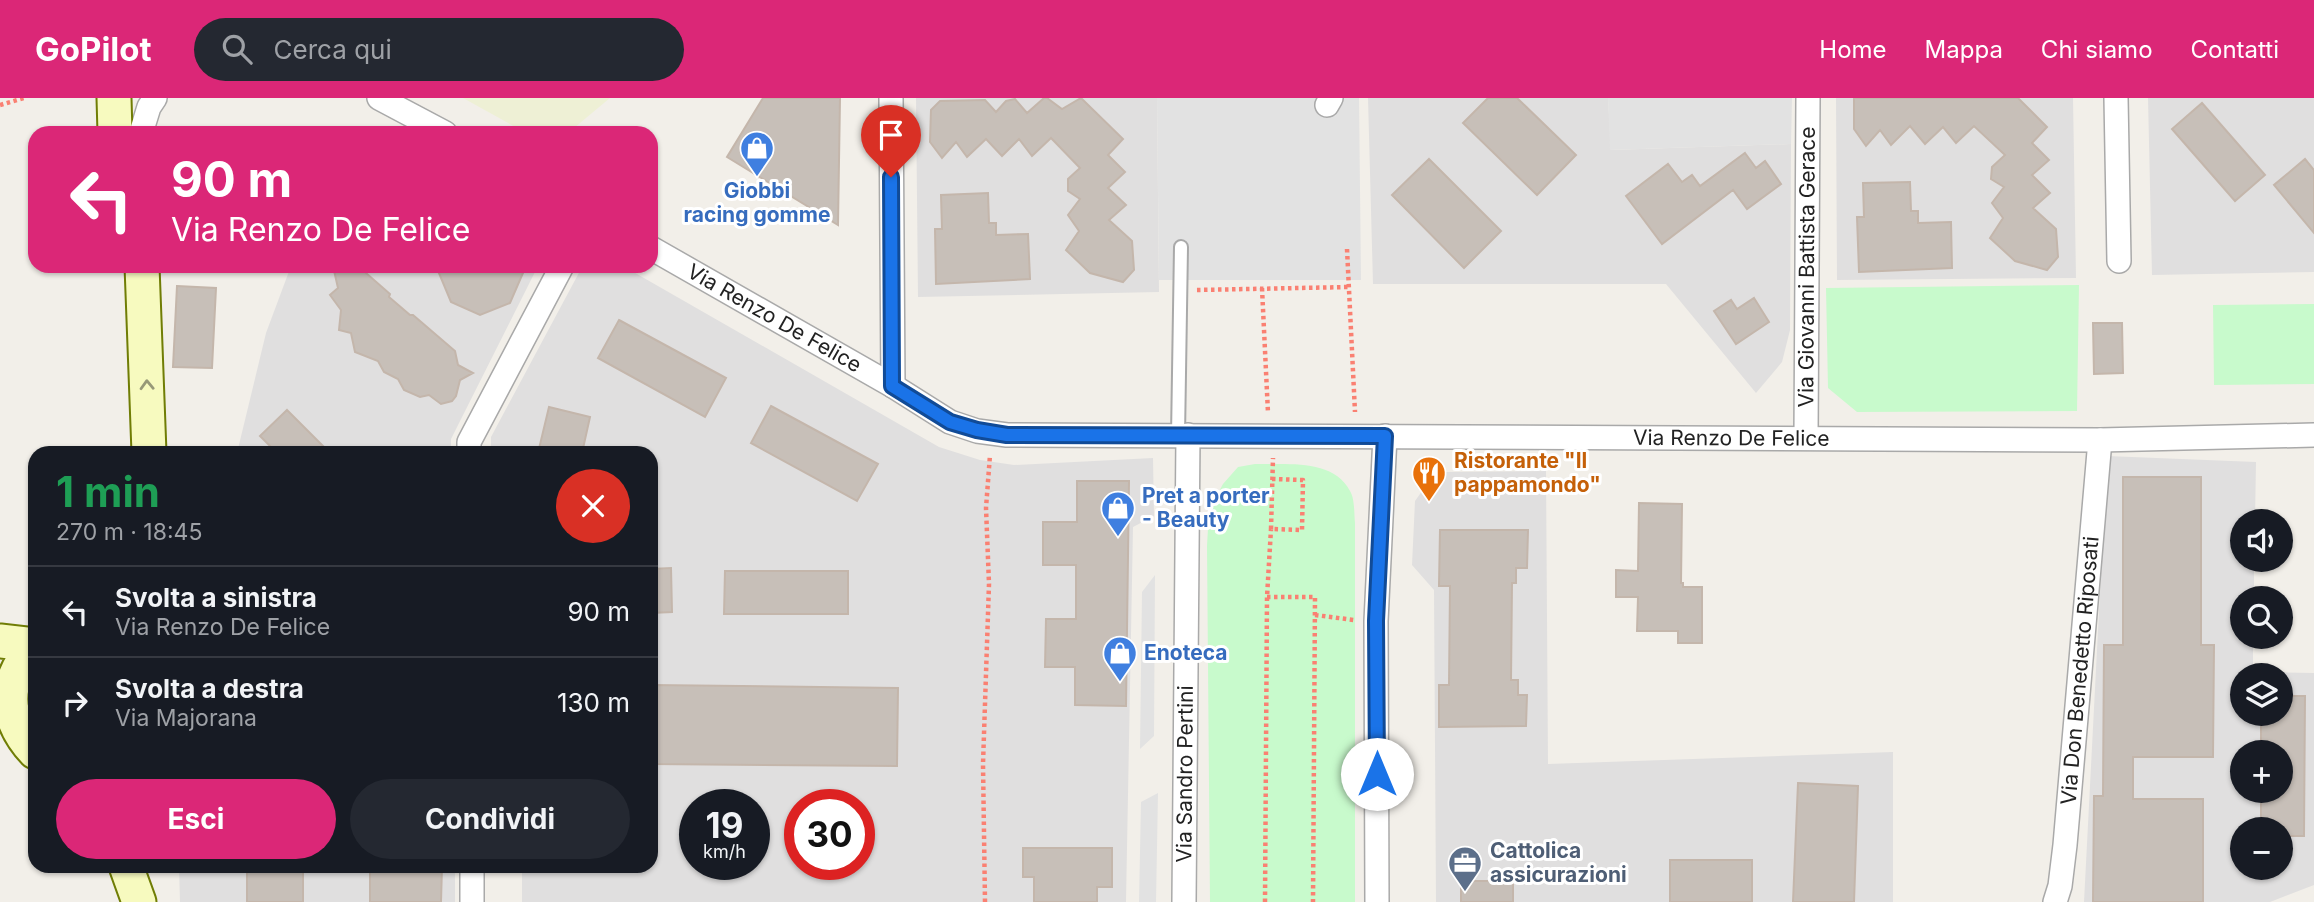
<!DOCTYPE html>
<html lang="it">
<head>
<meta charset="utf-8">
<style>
  body { margin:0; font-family:Inter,sans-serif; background:#242831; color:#f1f3f6; height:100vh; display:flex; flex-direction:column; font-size:26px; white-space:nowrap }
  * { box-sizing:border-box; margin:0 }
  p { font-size:23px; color:#9ea1a6 }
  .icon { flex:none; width:38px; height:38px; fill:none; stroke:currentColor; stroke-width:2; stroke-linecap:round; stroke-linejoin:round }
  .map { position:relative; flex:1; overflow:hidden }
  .sheet { position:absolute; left:28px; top:348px; width:630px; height:427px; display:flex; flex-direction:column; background:#171b24; border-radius:21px; box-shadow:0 2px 5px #0004 }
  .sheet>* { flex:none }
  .top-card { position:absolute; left:28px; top:28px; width:630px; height:147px; border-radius:21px; box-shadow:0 2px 5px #0004; background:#db2777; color:#fff; overflow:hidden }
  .fabs { position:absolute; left:2230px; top:411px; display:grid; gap:14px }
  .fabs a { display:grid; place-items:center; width:63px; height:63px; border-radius:50%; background:#171b24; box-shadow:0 2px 5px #0004; font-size:35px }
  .speed { position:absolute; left:679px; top:691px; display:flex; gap:14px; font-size:35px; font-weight:700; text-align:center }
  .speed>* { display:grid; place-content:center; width:91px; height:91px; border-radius:50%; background:#171b24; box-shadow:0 2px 5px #0004; line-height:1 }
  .speed small { font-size:18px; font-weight:400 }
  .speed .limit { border:10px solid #d22; background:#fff; color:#111 }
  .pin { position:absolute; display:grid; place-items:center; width:60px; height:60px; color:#fff; margin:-72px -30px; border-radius:50% 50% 50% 0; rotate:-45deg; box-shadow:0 0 7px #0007 }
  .pin .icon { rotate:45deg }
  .me { position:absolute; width:77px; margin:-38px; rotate:0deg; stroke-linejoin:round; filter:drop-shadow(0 0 5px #0008) }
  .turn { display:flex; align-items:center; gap:24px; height:147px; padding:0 28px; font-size:32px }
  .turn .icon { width:91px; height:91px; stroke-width:2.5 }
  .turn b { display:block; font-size:49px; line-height:60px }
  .round { display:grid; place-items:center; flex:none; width:74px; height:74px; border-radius:37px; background:#242831 }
  .overview { display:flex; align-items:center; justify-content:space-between; height:119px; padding:0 28px }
  h1 { font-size:42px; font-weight:700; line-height:52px; color:#1e9e55 }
  .cta { display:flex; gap:14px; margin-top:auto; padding:14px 28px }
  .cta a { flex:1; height:80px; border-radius:42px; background:#db2777; color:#fff; font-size:28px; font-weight:700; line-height:80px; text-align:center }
  .cta a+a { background:#242831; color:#f1f3f6 }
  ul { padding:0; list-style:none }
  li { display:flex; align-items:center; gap:21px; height:91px; padding:0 28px; border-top:2px solid #363941 }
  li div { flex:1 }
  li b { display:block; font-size:26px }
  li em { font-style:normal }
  header { display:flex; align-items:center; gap:42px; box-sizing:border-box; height:98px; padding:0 35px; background:#db2777; color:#fff }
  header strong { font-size:33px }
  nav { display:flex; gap:38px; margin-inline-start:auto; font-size:24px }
  .search { width:490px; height:63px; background:#242831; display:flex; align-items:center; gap:18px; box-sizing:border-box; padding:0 24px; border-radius:38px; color:#9ea1a6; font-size:26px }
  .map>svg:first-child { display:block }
  .residential { fill:#e0dfdf; fill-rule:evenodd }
  .farmland { fill:#eef0d5 }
  .park { fill:#c8facc }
  .parking { fill:#e2e2e2 }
  .building { fill:#c7bfb8; stroke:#c4b6ab; stroke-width:2 }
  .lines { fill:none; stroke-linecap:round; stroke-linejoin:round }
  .lane-casing { stroke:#a9a9a9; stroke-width:16 }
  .street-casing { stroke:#a9a9a9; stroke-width:26 }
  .secondary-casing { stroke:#707d05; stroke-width:37 }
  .path { stroke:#fa8072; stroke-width:4.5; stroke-dasharray:3.5 3.5; stroke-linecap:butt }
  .lane { stroke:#fff; stroke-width:12 }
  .street { stroke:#fff; stroke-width:23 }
  .secondary { stroke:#f7fabf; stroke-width:33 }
  .oneway { stroke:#979978 }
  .route-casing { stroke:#114b97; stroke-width:18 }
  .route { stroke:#1a73e8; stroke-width:12 }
  .labels { text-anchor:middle; stroke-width:6; stroke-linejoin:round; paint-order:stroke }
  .shop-label { font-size:21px; font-weight:bold; fill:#366cbe; stroke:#fff; text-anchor:start }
  .street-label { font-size:21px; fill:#222; stroke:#fff }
  .food-label { font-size:21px; font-weight:bold; fill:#c56008; stroke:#fff; text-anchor:start }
  .service-label { font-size:21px; font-weight:bold; fill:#4e5e75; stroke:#fff; text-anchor:start }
</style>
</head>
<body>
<header>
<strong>GoPilot</strong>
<div class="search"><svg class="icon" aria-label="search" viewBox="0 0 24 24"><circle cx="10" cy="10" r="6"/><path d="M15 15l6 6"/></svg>Cerca qui</div>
<nav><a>Home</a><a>Mappa</a><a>Chi siamo</a><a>Contatti</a></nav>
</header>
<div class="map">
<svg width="2314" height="804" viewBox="0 0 2314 804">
  <rect width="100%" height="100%" fill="#f2efe9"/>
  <!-- residential -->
  <path class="residential" d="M916,0H1157L1159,194L918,199Z
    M1368,0H1608L1611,52L1791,46L1790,232L1782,264L1756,295L1666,186H1373Z
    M1836,0H2073L2076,180L1837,182Z
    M2148,0H2314V174L2152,177Z
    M291,168H538L451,341V355H237L266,235Z
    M586,168H623L939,349L980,362L1014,367L1153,360L1154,418L1133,429L1126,804H522V768H651V355H491V339L581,171ZM695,707H754V766H695ZM800,707H859V766H800Z
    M2107,358L2256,364L2255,423L2242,424V462H2254V500H2242V539H2253V574L2314,575V787L2270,804H2084ZM2242,578H2280V616H2242ZM2242,654H2280V693H2242ZM2242,732H2280V770H2242Z
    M1546,373L1548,666L1893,654V804H1436L1434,492L1412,467L1415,403L1432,379L1446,374Z
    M179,768H455V804H180Z"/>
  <!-- farmland -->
  <path class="farmland" d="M463,0H610L568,35H526Z"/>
  <!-- park -->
  <path class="park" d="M2079,187L2077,313L1857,314L1828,290L1826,190Z
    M2314,206V286L2214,287L2213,207Z
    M1255,366C1285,367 1333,360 1350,393C1355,401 1354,416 1355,425V804H1210L1207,448L1209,412L1223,386L1238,369Z"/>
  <!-- parking -->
  <path class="parking" d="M1157,0H1359L1361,182H1159Z
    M1608,0H1792L1791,46L1610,52Z
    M1155,477L1154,638L1140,651L1142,494Z
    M1158,695L1156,804H1139L1141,704Z"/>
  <!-- building -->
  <path class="building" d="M763,0H840L838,127L727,59Z
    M1044,0H1047L1062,11L1081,0L1123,41L1108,57L1125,74L1108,90L1126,107L1109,122L1132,143L1134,172L1123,184L1090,175L1066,152L1079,133L1068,117L1080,101L1068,93V81L1080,70L1051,40L1032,58L1019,41L1002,58L986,41L967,59L956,44L942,60L930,44L931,12L940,3L985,2L996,14L1006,3L1015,1L1027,15Z
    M1488,0H1517L1576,57L1537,97L1463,25Z
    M1854,0H2018L2047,29L2032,45L2049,62L2032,77L2050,95L2033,110L2056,131L2058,159L2047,172L2015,163L1990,140L2003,120L1992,105L2004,89L1991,81L1992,69L2005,57L1974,28L1956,45L1943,29L1925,46L1910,28L1891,47L1880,32L1866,48L1854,31Z
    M2202,5L2265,77L2235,103L2172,31Z
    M1745,55L1756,70L1765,63L1781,86L1747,111L1733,92L1662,146L1626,98L1668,66L1682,84L1692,77L1700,88Z
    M1429,61L1501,133L1464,170L1392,97Z
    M2305,61L2314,72V135L2274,87Z
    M1910,84L1911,113H1918V125L1951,124L1952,170L1859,174L1857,119H1864L1863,85Z
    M988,95L989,125H996V137L1028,136L1030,181L936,186L935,131H942L941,97Z
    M333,168H358L390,196L389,199L410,217H413L455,253L458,267L473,275L460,282L456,298L452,303L441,306L429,297L420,299L404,292L398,281L384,274L378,263L355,254L351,235L339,232L341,212L330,197L338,190Z
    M436,168H526L510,205L480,217L451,204Z
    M177,188L216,190L212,270L173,269Z
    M1754,200L1769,224L1736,246L1714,213L1731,202L1737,211Z
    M619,222L726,280L705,319L598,260Z
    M2093,225H2122L2123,275L2094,276Z
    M771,308L878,366L857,403L751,345Z
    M549,309L590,319L582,355H538Z
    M287,312L330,355H277L260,338Z
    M2123,379H2201V547H2214L2213,659H2133V701H2203V804H2093L2094,698H2103L2104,547H2123Z
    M1077,383H1129L1126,608L1075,607V569H1045L1046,521H1076V467H1043V424H1077Z
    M1639,405L1682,406L1681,485H1683V489H1702V545H1678V533H1637L1638,499H1616V472L1638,473Z
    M1440,432H1528L1527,470H1516V485H1512L1511,582H1518V597H1527L1526,628L1439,629V587H1449L1450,488H1439Z
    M671,470L672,514L651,515V471Z
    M725,473H848V516H724Z
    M651,587L898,590L897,668L651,666Z
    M2280,598H2305L2304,738H2280V732H2261V693H2280V654H2261V616H2280Z
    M1798,685L1858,688L1854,804H1793Z
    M1023,750H1112V789H1097V804H1034V779H1023Z
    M1670,762H1752V804H1670Z
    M247,768H303V804H247Z
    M370,768H442L441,804H370Z
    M1461,783H1513V804H1461Z"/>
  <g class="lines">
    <!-- lane casing -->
    <g class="lane-casing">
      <path id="lane" d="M1178,338L1181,149"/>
    </g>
    <!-- street casing -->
    <g class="street-casing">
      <g id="street">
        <path d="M379,0L445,35"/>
        <path d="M891,0L893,288"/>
        <path d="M2116,0L2119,163"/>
        <path d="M1327,7L1331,0"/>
        <path d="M141,35L149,9L155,0"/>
        <path id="s1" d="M651,150L893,288L950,324L977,333L1007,337L2100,342L2314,337"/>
        <path id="s2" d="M1806,339L1808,0"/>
        <path d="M469,355V344L562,168"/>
        <path d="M472,768V804"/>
        <path id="s3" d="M1184,804L1188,337"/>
        <path d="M1377,804L1376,523L1385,338"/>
        <path id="s4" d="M2055,804L2060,788L2065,747L2100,342"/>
      </g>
    </g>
    <!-- secondary casing -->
    <g class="secondary-casing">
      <path id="secondary" d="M114,0L115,35
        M142,168L149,355
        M0,543L35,547
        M35,548C3,582 3,620 35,654
        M126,768L139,804"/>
    </g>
    <!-- path -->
    <path class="path" d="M0,7L24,0
      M1347,151L1355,314
      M1262,190L1268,315
      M1197,192L1350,189
      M1272,381L1303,382L1302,432L1271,431L1273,360
      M1267,499H1315L1313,804
      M1315,517L1354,522
      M985,804L983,666L989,486L986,410L990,357
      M1265,804L1267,499L1271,431"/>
    <!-- lane -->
    <use href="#lane" class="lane"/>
    <!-- street -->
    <use href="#street" class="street"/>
    <!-- secondary -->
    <use href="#secondary" class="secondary"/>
  </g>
  <!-- one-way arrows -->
  <defs><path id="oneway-chevron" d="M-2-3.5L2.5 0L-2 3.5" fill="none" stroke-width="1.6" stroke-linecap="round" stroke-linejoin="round" transform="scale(1.75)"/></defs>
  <use class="oneway" href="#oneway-chevron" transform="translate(147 287) rotate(-92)"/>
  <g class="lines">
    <!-- route casing -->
    <g class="route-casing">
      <path id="route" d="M891,79L892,288L950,324L977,332L1007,337L1385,338L1376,523L1377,676"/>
    </g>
    <!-- route -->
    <use href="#route" class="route"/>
  </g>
  <!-- icons -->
  <defs>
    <g id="shop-pin" transform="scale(1.75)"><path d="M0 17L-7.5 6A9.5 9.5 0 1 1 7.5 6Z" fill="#3f7fe0" stroke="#fff"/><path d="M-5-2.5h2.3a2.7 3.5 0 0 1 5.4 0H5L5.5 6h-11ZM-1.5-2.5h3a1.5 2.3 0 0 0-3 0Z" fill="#fff"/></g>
    <g id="restaurant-pin" transform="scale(1.75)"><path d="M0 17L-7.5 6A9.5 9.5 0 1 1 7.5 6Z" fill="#e8710a" stroke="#fff"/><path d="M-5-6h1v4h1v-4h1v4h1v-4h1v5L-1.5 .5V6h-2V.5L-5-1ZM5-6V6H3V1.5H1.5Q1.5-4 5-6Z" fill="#fff"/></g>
    <g id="office-pin" transform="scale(1.75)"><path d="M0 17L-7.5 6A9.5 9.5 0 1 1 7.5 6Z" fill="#5c6f8a" stroke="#fff"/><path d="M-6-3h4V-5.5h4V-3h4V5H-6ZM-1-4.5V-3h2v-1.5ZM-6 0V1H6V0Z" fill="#fff"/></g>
  </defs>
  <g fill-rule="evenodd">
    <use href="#shop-pin" x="757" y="50"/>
    <use href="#restaurant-pin" x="1429" y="375"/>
    <use href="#shop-pin" x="1118" y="410"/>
    <use href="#shop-pin" x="1120" y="555"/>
    <use href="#office-pin" x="1465" y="765"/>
  </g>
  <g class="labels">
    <!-- shop labels -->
    <g class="shop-label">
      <text x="757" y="100" text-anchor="middle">Giobbi<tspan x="757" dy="24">racing gomme</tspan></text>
      <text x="1142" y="405">Pret a porter<tspan x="1142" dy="24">- Beauty</tspan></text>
      <text x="1144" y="562">Enoteca</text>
    </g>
    <!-- street labels -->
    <g class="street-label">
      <text dy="7" stroke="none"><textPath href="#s2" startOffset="170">Via Giovanni Battista Gerace</textPath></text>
      <text dy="7" stroke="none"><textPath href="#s1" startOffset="142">Via Renzo De Felice</textPath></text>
      <text dy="7" stroke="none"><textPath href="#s1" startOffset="1129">Via Renzo De Felice</textPath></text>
      <text dy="7" stroke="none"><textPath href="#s4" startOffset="233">Via Don Benedetto Riposati</textPath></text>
      <text dy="7" stroke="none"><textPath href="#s3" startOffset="128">Via Sandro Pertini</textPath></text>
    </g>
    <!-- food labels -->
    <g class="food-label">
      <text x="1454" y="370">Ristorante "Il<tspan x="1454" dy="24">pappamondo"</tspan></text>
    </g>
    <!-- service labels -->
    <g class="service-label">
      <text x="1490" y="760">Cattolica<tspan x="1490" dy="24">assicurazioni</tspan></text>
    </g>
  </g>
</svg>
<div class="fabs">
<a><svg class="icon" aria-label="sound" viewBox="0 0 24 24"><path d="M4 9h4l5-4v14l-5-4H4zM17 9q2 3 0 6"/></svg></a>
<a><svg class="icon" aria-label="search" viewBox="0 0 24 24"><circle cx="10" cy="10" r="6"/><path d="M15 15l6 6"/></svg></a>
<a><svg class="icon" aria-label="layers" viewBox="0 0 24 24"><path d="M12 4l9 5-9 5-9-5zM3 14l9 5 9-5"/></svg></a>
<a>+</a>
<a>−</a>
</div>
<div class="speed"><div>19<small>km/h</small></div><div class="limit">30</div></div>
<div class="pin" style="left:891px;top:79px;background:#d93025"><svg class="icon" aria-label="arrive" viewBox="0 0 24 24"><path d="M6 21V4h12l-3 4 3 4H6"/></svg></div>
<svg class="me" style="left:1377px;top:676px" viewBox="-20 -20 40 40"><circle r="19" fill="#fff"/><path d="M0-13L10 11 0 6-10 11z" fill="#1a73e8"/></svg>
<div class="top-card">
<div class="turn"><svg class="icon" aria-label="left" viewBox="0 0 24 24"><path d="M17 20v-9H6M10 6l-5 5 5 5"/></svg><div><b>90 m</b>Via Renzo De Felice</div></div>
</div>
<section class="sheet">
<div class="overview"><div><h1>1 min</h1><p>270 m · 18:45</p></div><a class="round" style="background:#d93025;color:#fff"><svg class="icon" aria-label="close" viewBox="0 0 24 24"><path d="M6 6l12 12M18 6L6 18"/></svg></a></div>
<ul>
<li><svg class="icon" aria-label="left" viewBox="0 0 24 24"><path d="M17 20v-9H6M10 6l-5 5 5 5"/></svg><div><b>Svolta a sinistra</b><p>Via Renzo De Felice</p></div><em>90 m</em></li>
<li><svg class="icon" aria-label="right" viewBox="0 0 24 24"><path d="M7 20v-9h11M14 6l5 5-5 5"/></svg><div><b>Svolta a destra</b><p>Via Majorana</p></div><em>130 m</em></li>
</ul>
<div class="cta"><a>Esci</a><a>Condividi</a></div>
</section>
</div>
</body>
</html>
